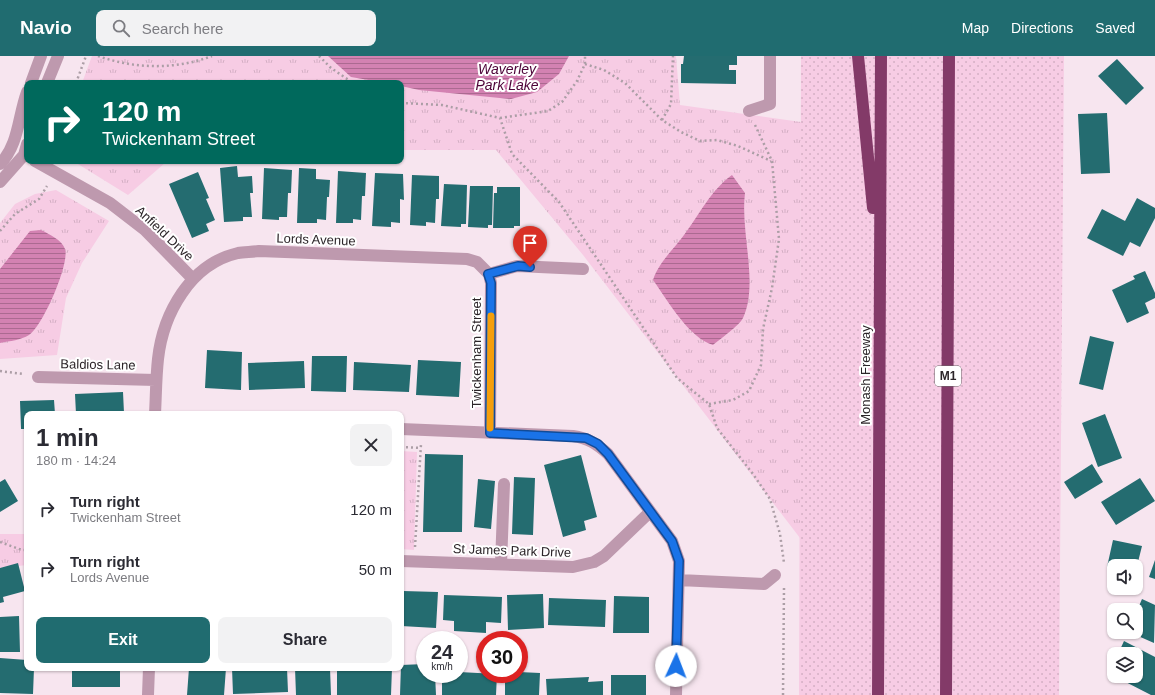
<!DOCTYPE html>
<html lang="en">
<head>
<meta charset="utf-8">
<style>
  body { margin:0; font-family:Arial,sans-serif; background:#f2f2f3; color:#2b2b33; height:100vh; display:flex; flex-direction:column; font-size:15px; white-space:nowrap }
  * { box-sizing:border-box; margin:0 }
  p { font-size:13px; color:#7c7c81 }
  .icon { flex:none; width:22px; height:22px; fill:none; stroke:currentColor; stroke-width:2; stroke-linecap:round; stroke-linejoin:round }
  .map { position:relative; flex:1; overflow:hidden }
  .panel { position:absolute; left:24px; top:355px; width:380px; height:260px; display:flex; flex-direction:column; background:#fff; border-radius:8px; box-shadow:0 1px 3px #0004 }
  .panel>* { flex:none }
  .hud { position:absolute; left:24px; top:24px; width:380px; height:84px; border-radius:8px; box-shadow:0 1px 3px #0004; background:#00695c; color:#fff; overflow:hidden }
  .tools { position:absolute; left:1107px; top:503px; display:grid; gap:8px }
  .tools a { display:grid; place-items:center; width:36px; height:36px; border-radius:8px; background:#fff; box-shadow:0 1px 3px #0004; font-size:20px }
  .speed { position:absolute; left:416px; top:575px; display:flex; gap:8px; font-size:20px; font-weight:700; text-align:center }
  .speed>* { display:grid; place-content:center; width:52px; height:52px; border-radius:50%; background:#fff; box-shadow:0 1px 3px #0004; line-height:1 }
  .speed small { font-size:10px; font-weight:400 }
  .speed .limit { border:6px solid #d22; background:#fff; color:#111 }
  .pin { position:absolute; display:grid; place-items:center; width:34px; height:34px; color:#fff; margin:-41px -17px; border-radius:50% 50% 50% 0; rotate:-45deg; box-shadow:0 0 4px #0007 }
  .pin .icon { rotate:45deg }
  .me { position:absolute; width:44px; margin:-22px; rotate:2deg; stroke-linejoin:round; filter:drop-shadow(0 0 3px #0008) }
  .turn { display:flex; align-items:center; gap:14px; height:84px; padding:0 12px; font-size:18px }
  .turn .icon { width:52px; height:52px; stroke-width:2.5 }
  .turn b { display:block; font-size:28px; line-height:34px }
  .round { display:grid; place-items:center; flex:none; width:42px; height:42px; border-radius:8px; background:#f2f2f3 }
  .overview { display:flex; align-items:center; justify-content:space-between; height:68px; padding:0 12px }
  h1 { font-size:24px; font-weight:600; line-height:30px }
  .button { display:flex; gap:8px; margin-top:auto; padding:8px 12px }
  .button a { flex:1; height:46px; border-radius:8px; background:#206c70; color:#fff; font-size:16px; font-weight:600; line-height:46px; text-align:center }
  .button a+a { background:#f2f2f3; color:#2b2b33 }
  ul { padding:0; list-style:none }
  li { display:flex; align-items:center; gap:12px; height:60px; padding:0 12px }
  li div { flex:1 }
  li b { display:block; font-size:15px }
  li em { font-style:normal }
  header { display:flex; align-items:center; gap:24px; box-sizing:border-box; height:56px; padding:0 20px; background:#206c70; color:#fff }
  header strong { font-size:19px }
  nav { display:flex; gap:22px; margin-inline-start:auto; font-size:14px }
  .search { width:280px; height:36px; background:#f2f2f3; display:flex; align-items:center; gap:10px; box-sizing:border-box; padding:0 14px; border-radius:8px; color:#7c7c81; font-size:15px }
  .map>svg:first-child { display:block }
  .grass { fill:url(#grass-dots) }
  .park { fill:url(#park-tufts) }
  .water { fill:url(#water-rules) }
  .building { fill:#246c70 }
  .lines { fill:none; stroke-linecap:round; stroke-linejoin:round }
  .path { stroke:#ac9ea6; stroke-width:2.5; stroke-dasharray:2 3; stroke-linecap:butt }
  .minor { stroke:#be99ae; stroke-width:12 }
  .highway { stroke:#833a68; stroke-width:12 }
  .route-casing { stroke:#114b97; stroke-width:10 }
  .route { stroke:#1a73e8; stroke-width:7 }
  .slow { stroke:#f59e0b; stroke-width:7 }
  .labels { text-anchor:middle; stroke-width:4; stroke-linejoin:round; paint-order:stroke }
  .shield { fill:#fff; stroke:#6b6669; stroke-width:1 }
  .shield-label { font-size:12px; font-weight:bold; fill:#2c2529 }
  .street-label { font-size:13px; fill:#2c2529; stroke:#fff }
  .water-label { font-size:14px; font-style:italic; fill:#4d0338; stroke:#fff }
</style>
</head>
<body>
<header>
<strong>Navio</strong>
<div class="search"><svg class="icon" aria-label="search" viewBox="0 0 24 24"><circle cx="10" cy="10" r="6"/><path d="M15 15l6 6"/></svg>Search here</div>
<nav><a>Map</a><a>Directions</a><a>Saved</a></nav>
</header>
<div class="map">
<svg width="1155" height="639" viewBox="0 0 1155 639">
  <defs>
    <pattern id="grass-dots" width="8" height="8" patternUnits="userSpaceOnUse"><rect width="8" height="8" fill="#f7cce4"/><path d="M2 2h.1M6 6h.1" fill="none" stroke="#d4afc4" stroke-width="1.8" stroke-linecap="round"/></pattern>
    <pattern id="park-tufts" width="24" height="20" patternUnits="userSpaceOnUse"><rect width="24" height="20" fill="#f7cce4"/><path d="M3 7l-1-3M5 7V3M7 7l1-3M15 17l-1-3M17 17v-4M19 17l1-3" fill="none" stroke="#d4afc4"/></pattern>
    <pattern id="water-rules" width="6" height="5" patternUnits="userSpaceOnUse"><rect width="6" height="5" fill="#d382b2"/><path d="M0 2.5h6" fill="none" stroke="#ab6a91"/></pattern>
  </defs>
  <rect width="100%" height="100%" fill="#f7e5ef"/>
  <!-- grass -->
  <path class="grass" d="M801,0H1064L1059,639H799Z"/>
  <!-- park -->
  <path class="park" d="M92,0H676L680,49L801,66L800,482L583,199L496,94H401V27H82Z
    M73,105H172L165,107L128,139Z
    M56,134L109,165L82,207L66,242L57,299L0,303V167L15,148L35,138Z
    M401,395L417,396L414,494L401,493Z
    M0,478H27V509L0,512Z"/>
  <!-- water -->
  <path class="water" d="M328,0H569L559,18L537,36L511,43L419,34L401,30V27H386L351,21Z
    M732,119L745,137C740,176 759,228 743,262C739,270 720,283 713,289C689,282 668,245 653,224C659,206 673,194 684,179C700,158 710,135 732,119Z
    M41,174C49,178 62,184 65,193C70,207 43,270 29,279C21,284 10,285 0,287V213L30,175Z"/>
  <!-- building -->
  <path class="building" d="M684,0H737V9H729V14H736V28L681,27V8H683Z
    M1117,3L1144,32L1126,49L1098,20Z
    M1107,57L1110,117L1081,118L1078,58Z
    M237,110L238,121L252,120L253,137H250L252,161H243V165L224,166L220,112Z
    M264,112L292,114L291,137H288L287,161H279V164L262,163Z
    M299,112L316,113V123L330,124L329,141H327L326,164L317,163V167H297Z
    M338,115L366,117L365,140H362L361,164L353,163V167H336Z
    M198,116L209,142L206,143L215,164L206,168L209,175L192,182L169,128Z
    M375,117L403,118L404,144L400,143V167L391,166V171L372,170Z
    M412,119L439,120V143H436L435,167L426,166V170L410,169Z
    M444,128L467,129L466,168H461V171L441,170Z
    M470,130H493L492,169H488V172L468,171Z
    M497,131H520V170H514V172H493L494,137H497Z
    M1137,142L1155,152V162L1140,191L1130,186L1123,200L1087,182L1102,153L1125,165Z
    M1145,215L1155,237V242L1145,247L1149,257L1127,267L1112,234L1135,223L1133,220Z
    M1090,280L1114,286L1103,334L1079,328Z
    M207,294L242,296L241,334L205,332Z
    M312,300H347L346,336L311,335Z
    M418,304L461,306L459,341L416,339Z
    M304,305L305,332L249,334L248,307Z
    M354,306L411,309L409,336L353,334Z
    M123,336L124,357L76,358L75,338Z
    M54,344L55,358H27V373H21L20,345Z
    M1105,358L1122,402L1098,411L1082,367Z
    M425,398L463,399L462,476H423Z
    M581,399L597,461L584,465L586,474L563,481L544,409Z
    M1092,408L1103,426L1075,443L1064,426Z
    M25,420H27V463H24Z
    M514,421L535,422L533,479L512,478Z
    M1140,422L1155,445L1116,469L1101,446Z
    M5,423L18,445L0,456V426Z
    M478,423L495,425L491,473L474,471Z
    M1113,484L1142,490L1137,510H1114V512L1107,511Z
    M1155,504V523L1149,521Z
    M18,507L25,535L3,541L4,546L0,547V512Z
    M403,535L438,536L436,572L401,570Z
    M543,538L544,572L508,574L507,539Z
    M444,539L502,541L501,567L486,566V577L454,575V565L443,564Z
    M614,540L649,541V577H613Z
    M549,542L606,544L605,571L548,569Z
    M1142,543L1155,549L1154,587L1129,576H1136V557Z
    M19,560L20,596H0V561Z
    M1124,585L1155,601V639H1151L1114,620H1136V598H1118Z
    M0,602L27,604V612H34L33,638L0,637Z
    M1114,605V620L1108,617Z
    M425,608V618H435L436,639H400L401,609Z
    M72,612H120V631H72Z
    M189,612H226L224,639H187Z
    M232,612H287L288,636L233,638Z
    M295,612H330L331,639H296Z
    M352,612H392L391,639H337V614L352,615Z
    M459,616L497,618L496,639H442V618H459Z
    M519,616L540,617L539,639H505V618H519Z
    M611,619H646V639H611Z
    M589,621L588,626L603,625V639H547L546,623Z"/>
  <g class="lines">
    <!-- path -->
    <path class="path" d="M98,0C135,13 175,14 212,0
      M319,0L331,12L353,27
      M585,8L604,14L625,27L662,64L681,76L700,85L717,84L738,90L771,105
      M76,27L86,0
      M401,47L442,49L500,62L512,98L559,146L677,322L709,348L717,372L753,418L770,443L780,478L784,507
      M500,62L548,55L562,46L577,25L585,8V0
      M662,64L671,48L673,0
      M0,175L15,158L39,143L47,130
      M0,315L23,318
      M709,348L733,344L749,335L761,309L763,273L772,232L779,183L772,105L755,69
      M401,391L421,392
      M0,486L22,494H27
      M415,491L421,388
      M783,639L784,532"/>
    <!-- minor -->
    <path class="minor" d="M31,27L41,0
      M47,27L58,0
      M749,55L770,48V0
      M35,105L110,147L145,174L192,222
      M0,108C19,89 18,60 27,36
      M0,126L24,99L27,88
      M489,218L491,227L490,377
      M38,321L156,324
      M155,358C156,340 156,321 158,303C163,258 190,208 238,197C244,196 252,196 259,195L467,203L477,206L489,218L517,210L583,213
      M401,373L573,380C588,382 597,388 608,398L672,485L679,505L676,639
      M401,505L573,511L594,506L604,500L650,456
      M501,508L504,428
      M679,524L764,528L775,519
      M148,639L149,612"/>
    <!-- highway -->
    <path class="highway" d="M858,0L873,152
      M878,639L881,0
      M946,639L949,0"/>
  </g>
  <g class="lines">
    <!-- route casing -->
    <g class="route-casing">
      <path id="route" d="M530,211L518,210L488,218L491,227L490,377L586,382L598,388L608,398L672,485L679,505L676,610"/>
    </g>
    <!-- route -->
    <use href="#route" class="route"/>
    <!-- slow -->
    <path class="slow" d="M490,372L491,260"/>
  </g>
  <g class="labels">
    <!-- shield labels -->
    <rect class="shield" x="935" y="310" width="26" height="20" rx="3"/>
    <g class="shield-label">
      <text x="948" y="324">M1</text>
    </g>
    <!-- street labels -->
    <g class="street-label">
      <text transform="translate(165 177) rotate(43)" y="5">Anfield Drive</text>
      <text transform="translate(316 183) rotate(2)" y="5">Lords Avenue</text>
      <text transform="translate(476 297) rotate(-90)" y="5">Twickenham Street</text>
      <text transform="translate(98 308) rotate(1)" y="5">Baldios Lane</text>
      <text transform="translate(865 319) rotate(-90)" y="5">Monash Freeway</text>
      <text transform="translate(512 494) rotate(2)" y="5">St James Park Drive</text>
    </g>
    <!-- water labels -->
    <g class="water-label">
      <text x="507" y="18">Waverley<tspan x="507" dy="16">Park Lake</tspan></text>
    </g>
  </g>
</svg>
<div class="tools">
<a><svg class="icon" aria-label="sound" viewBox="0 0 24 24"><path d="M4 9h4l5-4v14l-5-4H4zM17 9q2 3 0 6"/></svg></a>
<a><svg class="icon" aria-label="search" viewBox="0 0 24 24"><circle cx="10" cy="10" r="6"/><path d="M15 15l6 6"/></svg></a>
<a><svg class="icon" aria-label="layers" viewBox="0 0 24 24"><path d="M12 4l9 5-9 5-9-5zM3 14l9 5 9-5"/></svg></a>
</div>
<div class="speed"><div>24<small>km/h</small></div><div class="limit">30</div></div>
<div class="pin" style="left:530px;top:211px;background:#d93025"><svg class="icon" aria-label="arrive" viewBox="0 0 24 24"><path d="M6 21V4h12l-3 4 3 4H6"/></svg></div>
<svg class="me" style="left:676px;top:610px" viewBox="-20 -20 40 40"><circle r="19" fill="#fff"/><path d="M0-13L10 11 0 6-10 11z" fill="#1a73e8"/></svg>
<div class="hud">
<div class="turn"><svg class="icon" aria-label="right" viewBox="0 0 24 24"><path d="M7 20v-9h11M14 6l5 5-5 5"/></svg><div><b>120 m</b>Twickenham Street</div></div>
</div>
<section class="panel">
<div class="overview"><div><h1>1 min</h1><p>180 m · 14:24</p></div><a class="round"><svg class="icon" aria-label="close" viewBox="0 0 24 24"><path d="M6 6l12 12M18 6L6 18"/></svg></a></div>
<ul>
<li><svg class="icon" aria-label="right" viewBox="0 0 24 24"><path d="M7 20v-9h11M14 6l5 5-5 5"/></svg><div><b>Turn right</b><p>Twickenham Street</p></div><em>120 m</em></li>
<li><svg class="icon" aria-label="right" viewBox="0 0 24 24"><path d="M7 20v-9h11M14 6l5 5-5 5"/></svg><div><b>Turn right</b><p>Lords Avenue</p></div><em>50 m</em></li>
</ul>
<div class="button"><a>Exit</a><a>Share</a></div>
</section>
</div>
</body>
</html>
